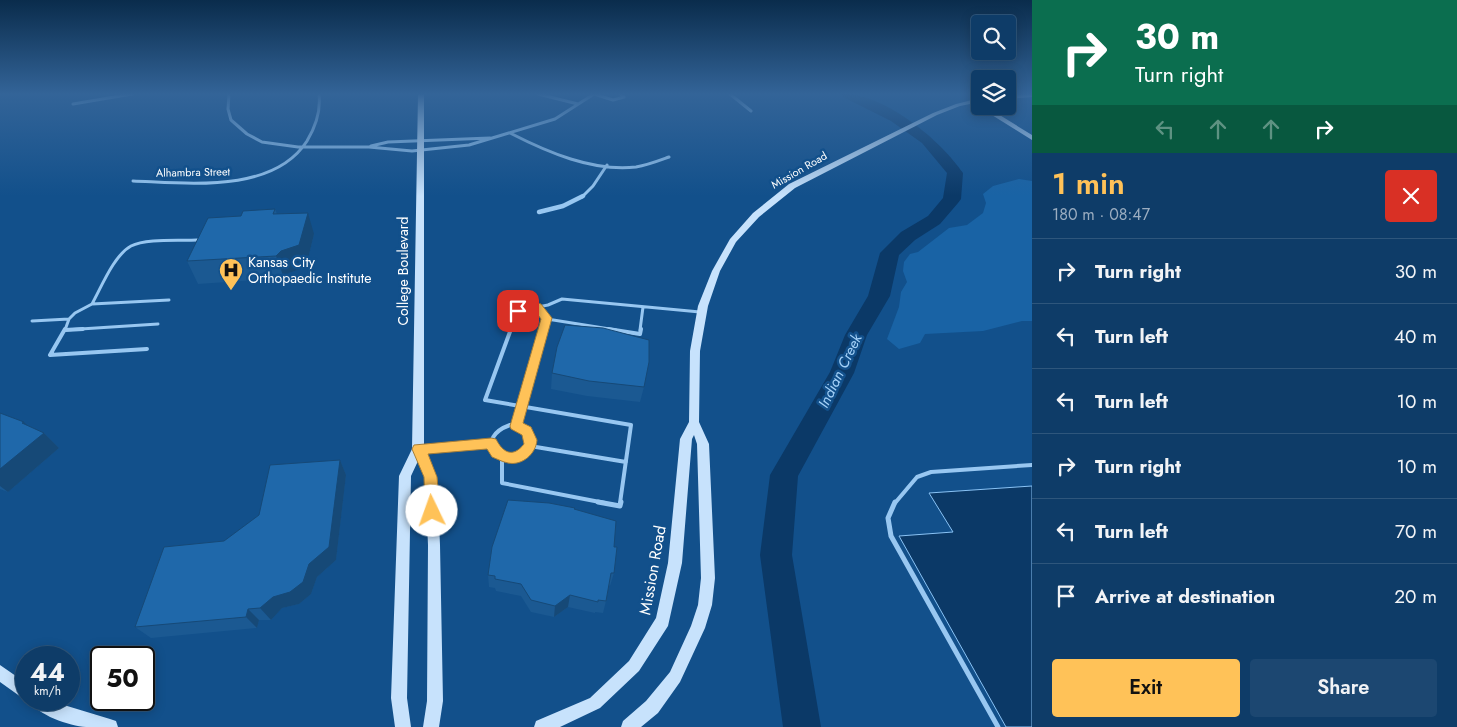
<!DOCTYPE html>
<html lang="en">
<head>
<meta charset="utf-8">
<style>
  body { margin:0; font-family:Jost,sans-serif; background:#1c4771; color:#f1f3f6; height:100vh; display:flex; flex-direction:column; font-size:19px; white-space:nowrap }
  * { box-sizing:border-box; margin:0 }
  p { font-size:16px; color:#9badc0 }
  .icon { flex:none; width:28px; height:28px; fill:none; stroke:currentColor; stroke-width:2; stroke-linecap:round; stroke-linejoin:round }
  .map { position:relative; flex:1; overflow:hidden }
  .panel { display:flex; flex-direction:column; background:#0e3c68; width:425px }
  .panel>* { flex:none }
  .hud { background:#0b6e4f; color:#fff; overflow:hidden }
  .tools { position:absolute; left:971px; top:15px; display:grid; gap:10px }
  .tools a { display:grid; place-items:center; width:45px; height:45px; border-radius:5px; background:#0e3c68; box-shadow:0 2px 12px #0003,0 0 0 1px #2e567c; font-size:25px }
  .speed { position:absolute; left:15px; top:646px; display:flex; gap:10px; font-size:25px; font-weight:700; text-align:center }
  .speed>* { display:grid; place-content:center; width:65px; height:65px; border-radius:50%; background:#0e3c68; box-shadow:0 2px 12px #0003,0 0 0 1px #2e567c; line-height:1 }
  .speed small { font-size:12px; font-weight:400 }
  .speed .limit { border:2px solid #111; border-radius:8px; background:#fff; color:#111 }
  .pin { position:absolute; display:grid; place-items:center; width:42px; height:42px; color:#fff; margin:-21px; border-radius:10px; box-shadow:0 2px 8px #0006 }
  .me { position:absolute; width:55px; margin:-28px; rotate:357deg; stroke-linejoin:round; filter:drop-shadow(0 0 4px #0008) }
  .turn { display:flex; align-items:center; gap:18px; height:105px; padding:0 20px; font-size:22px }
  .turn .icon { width:65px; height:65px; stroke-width:2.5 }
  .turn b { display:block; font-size:35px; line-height:42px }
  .lanes { display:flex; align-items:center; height:48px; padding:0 20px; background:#0003; justify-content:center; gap:25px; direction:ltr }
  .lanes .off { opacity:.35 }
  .round { display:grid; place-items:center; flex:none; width:52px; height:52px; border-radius:5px; background:#1c4771 }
  .overview { display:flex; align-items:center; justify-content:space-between; height:85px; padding:0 20px }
  h1 { font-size:30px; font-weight:600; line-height:38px; color:#ffc258 }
  .primary-button { display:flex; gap:10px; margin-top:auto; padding:10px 20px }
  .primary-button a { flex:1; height:58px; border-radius:5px; background:#ffc258; color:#111; font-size:20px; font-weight:600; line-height:58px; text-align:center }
  .primary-button a+a { background:#1c4771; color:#f1f3f6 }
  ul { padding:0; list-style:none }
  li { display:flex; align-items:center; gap:15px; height:65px; padding:0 20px; border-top:1px solid #2e567c }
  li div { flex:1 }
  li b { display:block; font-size:19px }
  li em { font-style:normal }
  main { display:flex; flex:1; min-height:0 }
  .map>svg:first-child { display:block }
  .green { fill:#1963a5 }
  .water { fill:#0b3967; stroke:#8ac3f5 }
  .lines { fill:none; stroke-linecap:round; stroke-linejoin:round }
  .river { fill:#0b3967; fill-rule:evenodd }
  .lane-far2 { stroke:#98c7f1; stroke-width:3 }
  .lane-far1 { stroke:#98c7f1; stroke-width:4 }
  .lane { stroke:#98c7f1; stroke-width:5 }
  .street-far1 { stroke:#98c7f1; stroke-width:3 }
  .street { stroke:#98c7f1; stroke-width:4.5 }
  .secondary { fill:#c7e2fc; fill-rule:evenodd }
  .wall { fill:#1b5992 }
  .shaded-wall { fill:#164977 }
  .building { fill:#1f68aa; stroke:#164977 }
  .route { fill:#ffc258; stroke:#a67e39 }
  .labels { text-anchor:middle; stroke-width:5; stroke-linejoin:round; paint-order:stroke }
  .far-street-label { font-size:11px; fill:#fff; stroke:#12508b }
  .poi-label { font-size:14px; fill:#fff; stroke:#12508b; text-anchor:start }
  .street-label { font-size:14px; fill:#fff; stroke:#12508b }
  .water-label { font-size:15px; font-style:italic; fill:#a4d1f8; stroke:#12508b }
  .near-street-label { font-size:16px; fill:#fff; stroke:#12508b }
</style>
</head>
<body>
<main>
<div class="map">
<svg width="1032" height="727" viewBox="0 0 1032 727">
  <rect width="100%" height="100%" fill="#12508b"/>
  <!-- green -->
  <path class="green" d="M1019,179L1032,181V321H1022L983,331L925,334L920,343L899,349L887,339L899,307L901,292L907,282L903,271L904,262L910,254L918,252L949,228L967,225L983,213L986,203L983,194L993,186Z"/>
  <!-- water -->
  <path class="water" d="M1032,486V727H1006L899,536L953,532L929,493Z"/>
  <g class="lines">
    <!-- river -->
    <path class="river" d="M841,94C883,92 941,140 963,173L961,199L958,203L940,224L915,240L899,255L890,296L867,335L854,373L798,476L792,555L821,727H783L760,555L770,475L830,372L845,335L868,296L880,253L901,232L928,216L943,198L947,173L922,143L891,121L843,97Z"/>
    <!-- lane-far2 -->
    <path class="lane-far2" d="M92,304C101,288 114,255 131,246C146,238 179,241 197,240
      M538,307L547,319
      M32,321L69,319
      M65,330L158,324
      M65,330L69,319L75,313L92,304L169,300
      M511,330L518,311L548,305L562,299L700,312
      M544,330L547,319L616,330
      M640,330L643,307"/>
    <!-- lane-far1 -->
    <path class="lane-far1" d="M65,329L50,355L147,349
      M511,329L485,400L631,425L620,503
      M608,329L640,334L641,329
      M65,330L83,329
      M510,425L523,429L531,440L528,451C497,469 474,438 510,425Z
      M516,426L544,329
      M530,446L626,462
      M420,449L491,443
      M502,457V483L605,503
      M895,503L917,477L931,472L1032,465"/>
    <!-- lane -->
    <path class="lane" d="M598,502L620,506L621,502
      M895,502L888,518L891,536L998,727"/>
    <!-- street-far1 -->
    <path class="street-far1" d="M229,94L228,109L231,120L247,134L262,142L298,147H369L412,151L469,145L555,119L594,94L613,100L624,97L620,94
      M538,94L578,104
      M730,94L751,111
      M73,104L132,94
      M510,133C547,152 593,172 636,167C648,165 658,161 669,157
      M371,146L388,142L490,138
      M133,181C187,183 273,194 307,141C316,126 321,111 319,94
      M582,197L593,186L607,165"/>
    <!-- street -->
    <path class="street" d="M539,212L563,206L583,196"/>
    <!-- secondary -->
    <path class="secondary" d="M418,94H424V449L437,477L440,545L443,701L439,727H423L427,701L428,545L425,477L418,461L411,476L407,698L411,727H395L391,698L399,476L412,449Z
      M1032,94V97L1008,99V95Z
      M980,98V102L960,106L937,115L795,188L759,217L736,242L720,271L708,306L700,351L699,422L709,444L715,578L712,605L705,628L680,682L658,713L641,727H621L623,721L646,701L670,672L691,626L698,605L701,578L697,444L694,435L692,439L682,563L668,626L639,671L600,708L560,727H534L536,721L590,698L629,661L656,618L668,563L680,439L689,422L690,351L698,306L712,271L730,239L753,213L789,184L933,113L956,104Z
      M980,105V106H985L1032,135V140L979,107Z
      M0,665L26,683V700L21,697L0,682Z
      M30,700H51L54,702L110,719L116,721L118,727C107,727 96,727 86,727C70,726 36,715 30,700Z"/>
  </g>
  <!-- wall -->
  <path class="wall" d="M275,209L277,214L314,234L306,267L289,273L284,278L198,284L187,261L241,216Z
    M552,373L644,387L640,402L587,396L551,389Z
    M0,413L44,433L59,448L8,492L0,489Z
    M340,460L346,475L336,560L317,577L311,594L299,604L282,608L271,620H259L257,628L151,638L135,627L224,541Z
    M574,509L614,547V573L610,586L609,585L606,601L603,613L595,612V613L568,607L554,617L531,612L521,596L496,591L495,588L489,587L488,575Z"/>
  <!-- shaded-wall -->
  <path class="shaded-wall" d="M308,213L314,234L306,267L289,273L284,278L276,256L281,251Z
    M24,422L39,437L44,433L59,448L8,492L0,486V469L22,423Z
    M340,460L346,475L336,560L317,577L311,594L299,604L282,608L271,620L260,608Z
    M570,595L568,607L554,617L555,606Z
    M248,609L259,620L257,628L246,617Z"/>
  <!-- building -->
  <path class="building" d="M275,209L273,214L308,213L299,245L281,251L276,256L187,261L208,218L241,216L243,211Z
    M565,325L603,328L649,340V362L644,387L589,381L552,373L557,347Z
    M0,413L24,422L22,423L44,433L0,469Z
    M340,460L329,547L309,564L303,582L290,592L273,597L260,608L248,609L246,617L135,627L164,547L224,541L259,515L270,465Z
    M508,500L549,503L575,508L574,509L616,521L614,547H617L614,573H611L606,601L598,600V602L570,595L555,606L531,600L521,584L495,579V576L488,575L492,547Z"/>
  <!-- sky -->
  <linearGradient id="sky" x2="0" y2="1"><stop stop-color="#0a2c4c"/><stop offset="0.48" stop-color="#336498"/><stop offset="1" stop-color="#336498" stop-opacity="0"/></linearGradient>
  <rect width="1032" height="196" fill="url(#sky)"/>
  <!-- route -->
  <path class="route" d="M538,303L541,304L552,318L523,423L531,427L537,440C536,454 522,466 508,463C503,462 497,459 492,457L487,449L428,454L437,477L440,511L437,515L432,517L428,515L425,511L424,477L412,449L414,445L491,438L496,439C503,453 513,458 524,444L522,435L511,429L510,426L541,319L535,311L518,314L512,311L514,308Z"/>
  <!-- icons -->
  <defs>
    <g id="hospital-pin" transform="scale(1.25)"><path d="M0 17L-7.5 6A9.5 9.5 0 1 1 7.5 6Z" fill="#ffc258" stroke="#12508b"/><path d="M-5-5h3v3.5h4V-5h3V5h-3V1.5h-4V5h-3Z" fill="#111"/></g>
  </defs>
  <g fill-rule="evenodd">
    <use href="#hospital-pin" x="231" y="270"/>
  </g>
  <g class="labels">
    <!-- far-street labels -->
    <g class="far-street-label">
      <text transform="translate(799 170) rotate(-30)" y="4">Mission Road</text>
      <text transform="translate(193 172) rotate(-1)" y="4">Alhambra Street</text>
    </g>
    <!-- poi labels -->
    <g class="poi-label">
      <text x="248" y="267">Kansas City<tspan x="248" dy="16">Orthopaedic Institute</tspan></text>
    </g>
    <!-- street labels -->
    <g class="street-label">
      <text transform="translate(403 271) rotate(-90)" y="5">College Boulevard</text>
    </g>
    <!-- water labels -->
    <g class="water-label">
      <text transform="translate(840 371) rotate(-64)" y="5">Indian Creek</text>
    </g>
    <!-- near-street labels -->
    <g class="near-street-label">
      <text transform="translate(652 570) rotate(-80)" y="6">Mission Road</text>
    </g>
  </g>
</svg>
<div class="tools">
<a><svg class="icon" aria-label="search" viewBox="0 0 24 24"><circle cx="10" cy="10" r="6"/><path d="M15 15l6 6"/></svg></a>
<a><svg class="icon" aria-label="layers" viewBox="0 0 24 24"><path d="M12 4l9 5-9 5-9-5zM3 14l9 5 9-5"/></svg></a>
</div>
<div class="speed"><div>44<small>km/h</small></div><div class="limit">50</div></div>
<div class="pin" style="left:518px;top:311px;background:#d93025"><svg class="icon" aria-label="arrive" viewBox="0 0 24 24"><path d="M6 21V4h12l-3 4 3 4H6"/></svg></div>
<svg class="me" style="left:432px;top:511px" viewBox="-20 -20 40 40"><circle r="19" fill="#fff"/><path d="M0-13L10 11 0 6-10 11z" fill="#ffc258"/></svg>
</div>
<section class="panel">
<div class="hud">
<div class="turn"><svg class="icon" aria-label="right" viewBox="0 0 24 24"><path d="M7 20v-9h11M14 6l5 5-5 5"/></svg><div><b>30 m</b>Turn right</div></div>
<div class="lanes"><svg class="icon off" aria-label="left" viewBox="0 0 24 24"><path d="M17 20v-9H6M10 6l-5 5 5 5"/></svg><svg class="icon off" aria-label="ahead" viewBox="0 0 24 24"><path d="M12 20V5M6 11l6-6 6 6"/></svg><svg class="icon off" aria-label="ahead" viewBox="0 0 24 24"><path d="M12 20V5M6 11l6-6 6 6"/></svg><svg class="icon" aria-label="right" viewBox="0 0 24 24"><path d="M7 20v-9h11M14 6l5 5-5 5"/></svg></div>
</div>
<div class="overview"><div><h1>1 min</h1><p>180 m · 08:47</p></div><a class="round" style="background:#d93025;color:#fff"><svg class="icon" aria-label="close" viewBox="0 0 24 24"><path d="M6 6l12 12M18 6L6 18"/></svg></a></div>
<ul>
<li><svg class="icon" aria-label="right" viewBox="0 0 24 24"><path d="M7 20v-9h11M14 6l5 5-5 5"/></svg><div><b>Turn right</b></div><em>30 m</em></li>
<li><svg class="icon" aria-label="left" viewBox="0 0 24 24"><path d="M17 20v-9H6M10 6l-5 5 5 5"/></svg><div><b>Turn left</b></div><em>40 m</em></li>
<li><svg class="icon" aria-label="left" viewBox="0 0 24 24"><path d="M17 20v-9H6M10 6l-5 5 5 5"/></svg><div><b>Turn left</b></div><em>10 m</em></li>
<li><svg class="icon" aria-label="right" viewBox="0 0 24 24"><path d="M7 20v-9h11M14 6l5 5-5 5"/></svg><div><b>Turn right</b></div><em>10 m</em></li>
<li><svg class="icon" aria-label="left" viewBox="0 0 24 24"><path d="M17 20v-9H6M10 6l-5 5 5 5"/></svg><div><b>Turn left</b></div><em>70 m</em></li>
<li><svg class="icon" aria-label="arrive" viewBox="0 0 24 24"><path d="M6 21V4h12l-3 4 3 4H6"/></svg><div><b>Arrive at destination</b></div><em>20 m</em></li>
</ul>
<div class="primary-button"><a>Exit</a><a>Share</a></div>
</section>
</main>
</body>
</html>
